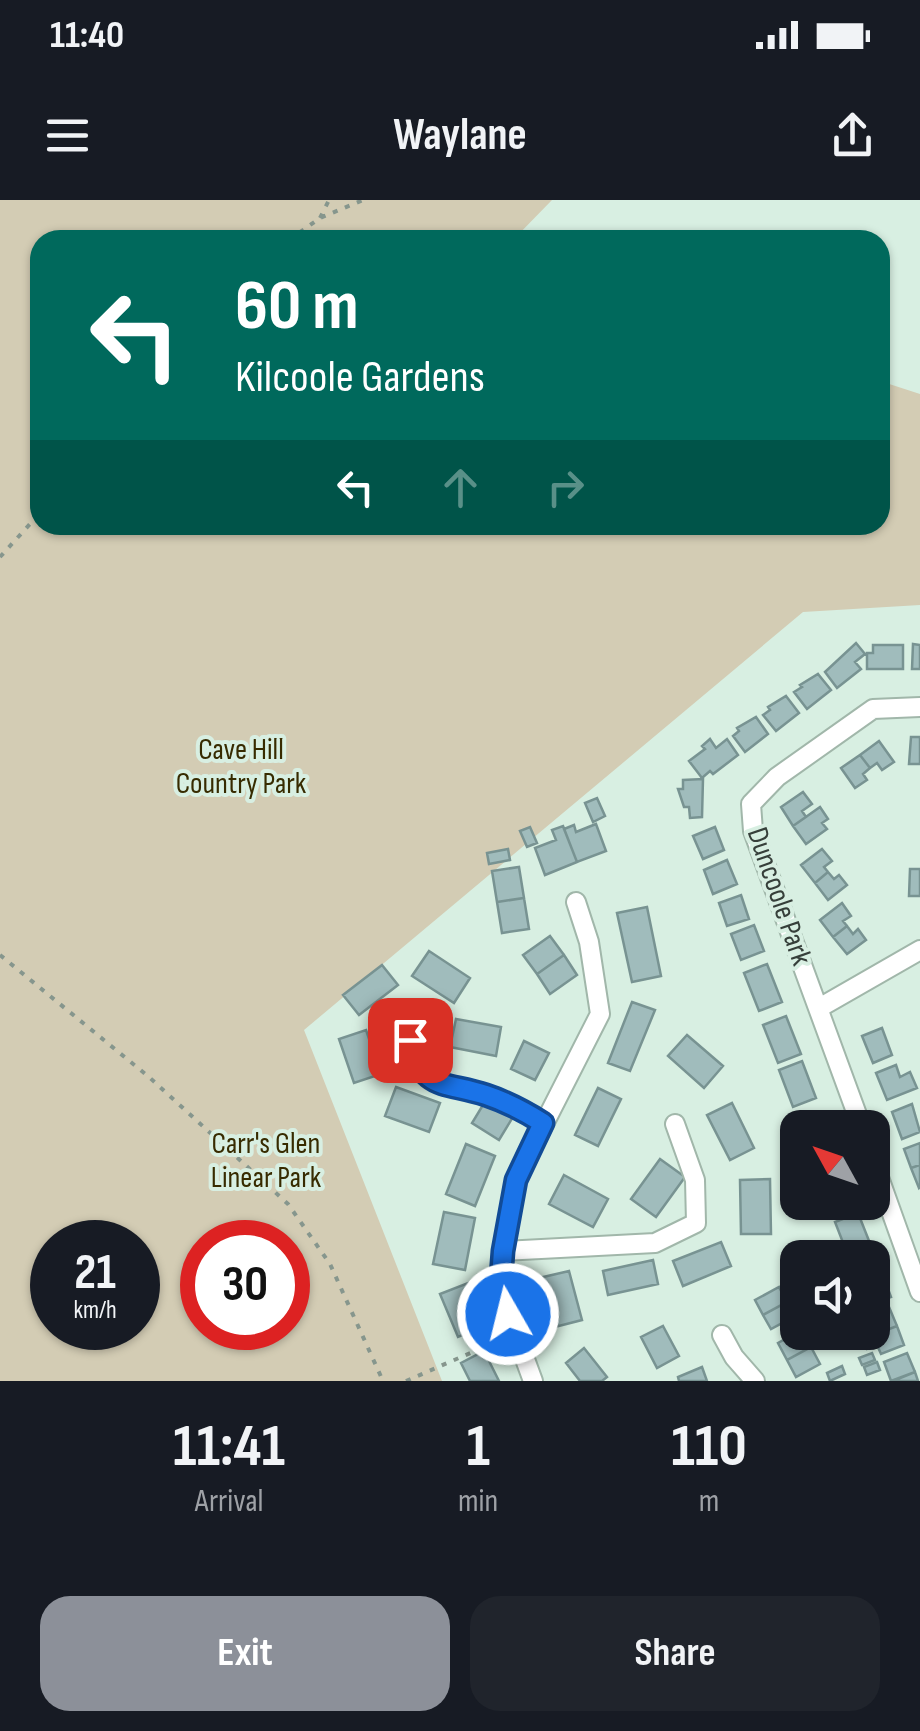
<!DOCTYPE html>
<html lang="en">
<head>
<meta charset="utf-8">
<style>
  body { margin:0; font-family:"Sofia Sans Condensed",sans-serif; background:#20242c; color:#f1f3f6; height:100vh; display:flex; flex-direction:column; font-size:38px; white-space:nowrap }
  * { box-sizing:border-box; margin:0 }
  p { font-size:32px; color:#9ea1a6 }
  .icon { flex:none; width:55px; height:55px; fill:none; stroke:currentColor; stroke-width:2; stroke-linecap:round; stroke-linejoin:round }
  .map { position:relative; height:1181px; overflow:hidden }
  .details { display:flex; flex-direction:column; background:#171b24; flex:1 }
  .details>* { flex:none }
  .hud { position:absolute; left:30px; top:30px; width:860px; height:305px; border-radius:30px; box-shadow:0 2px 8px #0004; background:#00695c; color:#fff; overflow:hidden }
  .needle { width:65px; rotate:310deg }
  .tools { position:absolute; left:780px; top:910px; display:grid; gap:20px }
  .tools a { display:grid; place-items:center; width:110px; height:110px; border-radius:20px; background:#171b24; box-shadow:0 2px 8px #0004; font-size:50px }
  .speed { position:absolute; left:30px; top:1020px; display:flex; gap:20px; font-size:50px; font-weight:700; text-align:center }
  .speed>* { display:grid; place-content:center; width:130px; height:130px; border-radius:50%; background:#171b24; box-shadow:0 2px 8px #0004; line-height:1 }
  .speed small { font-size:25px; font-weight:400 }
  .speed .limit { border:15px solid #d22; background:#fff; color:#111 }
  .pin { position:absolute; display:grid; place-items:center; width:85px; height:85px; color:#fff; margin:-42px; border-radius:20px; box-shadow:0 5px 15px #0006 }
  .me { position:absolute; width:110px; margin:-55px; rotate:352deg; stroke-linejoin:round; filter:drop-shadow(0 0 8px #0008) }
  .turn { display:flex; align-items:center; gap:35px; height:210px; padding:0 40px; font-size:45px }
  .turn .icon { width:130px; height:130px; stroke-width:2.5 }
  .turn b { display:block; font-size:70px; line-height:85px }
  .lanes { display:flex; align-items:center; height:95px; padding:0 40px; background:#0003; justify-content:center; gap:50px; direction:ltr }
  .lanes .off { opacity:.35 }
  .eta { display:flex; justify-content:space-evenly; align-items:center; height:170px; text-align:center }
  .eta b { font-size:60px; font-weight:700; line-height:70px }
  .action { display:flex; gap:20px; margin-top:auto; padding:20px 40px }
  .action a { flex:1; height:115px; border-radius:30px; background:#8c9099; color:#fff; font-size:40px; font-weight:700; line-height:115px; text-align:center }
  .action a+a { background:#20242c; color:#f1f3f6 }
  .status { display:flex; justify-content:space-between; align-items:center; height:70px; padding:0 50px; background:#171b24; direction:ltr }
  .status svg { height:28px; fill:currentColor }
  header { display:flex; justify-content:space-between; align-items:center; height:130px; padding:0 40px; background:#171b24; font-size:45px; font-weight:700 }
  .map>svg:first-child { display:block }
  .green { fill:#d3ccb4; fill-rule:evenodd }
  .building { fill:#a0bcbc; stroke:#789392; stroke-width:2.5 }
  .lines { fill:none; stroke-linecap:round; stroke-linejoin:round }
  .minor-casing { stroke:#a1b7aa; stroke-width:22 }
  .path { stroke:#86968d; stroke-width:4; stroke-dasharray:5 8; stroke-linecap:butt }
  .minor { stroke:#fff; stroke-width:18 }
  .route-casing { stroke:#114b97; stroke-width:25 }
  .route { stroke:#1a73e8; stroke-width:18 }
  .labels { text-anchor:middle; stroke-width:8; stroke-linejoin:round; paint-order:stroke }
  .park-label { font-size:30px; fill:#372b00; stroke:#d8efe2 }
  .street-label { font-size:30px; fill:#363f3a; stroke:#d8efe2 }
</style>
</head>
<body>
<div class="status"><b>11:40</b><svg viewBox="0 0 49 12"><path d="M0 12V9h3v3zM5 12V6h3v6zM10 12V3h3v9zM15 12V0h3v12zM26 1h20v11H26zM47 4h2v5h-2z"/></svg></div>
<header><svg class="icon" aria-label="menu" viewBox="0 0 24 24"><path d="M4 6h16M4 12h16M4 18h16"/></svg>Waylane<svg class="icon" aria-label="share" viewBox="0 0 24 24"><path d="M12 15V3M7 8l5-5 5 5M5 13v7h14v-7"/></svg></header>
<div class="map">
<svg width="920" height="1181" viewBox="0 0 920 1181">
  <rect width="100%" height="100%" fill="#d8efe2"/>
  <!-- green -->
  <path class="green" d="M0,0H552L513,40H40V325H880V181L920,194V405L803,412L304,830L442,1181H0ZM52,1042H138V1128H52ZM202,1042H288V1128H202Z"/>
  <!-- building -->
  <path class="building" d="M856,443L865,454L855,462L861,469L837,488L825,472Z
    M913,444L920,445V469H912Z
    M873,445H903V469H867V453H873Z
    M818,474L831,490L807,509L794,492L802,487L800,485Z
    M786,496L799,513L776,531L763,515L770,510L768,507Z
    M756,517L768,534L745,552L733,536L739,531L737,528Z
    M911,537H920V564H909Z
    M710,539L716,548L727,539L738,555L713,574L710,571L702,578L689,561L705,549L702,546Z
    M879,541L894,562L882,570L877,563L870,568L860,555Z
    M860,555L870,568L863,574L867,580L855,588L841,568Z
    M703,579L702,617L690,618L689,607H684L678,589H683V580Z
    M803,592L812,604L802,611L806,617L793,626L781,607Z
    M597,598L605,616L593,622L585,603Z
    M820,607L828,619L822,623L827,629L806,644L793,626Z
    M596,624L606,651L577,662L564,629L574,625L576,632Z
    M563,626L577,662L545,675L535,648L556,640L552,630Z
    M530,627L537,643L527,647L520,631Z
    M715,627L724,650L703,659L693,636Z
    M508,649L510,660L489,664L487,653Z
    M822,649L832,661L824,667L828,672L815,683L801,665Z
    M727,660L737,684L713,694L704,670Z
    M519,667L524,698L497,702L492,671Z
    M910,669H920V696H909Z
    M828,672L834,679L839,675L847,685L828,700L815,683Z
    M741,695L749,719L727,726L719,703Z
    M524,698L529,729L502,733L497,702Z
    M842,703L851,716L843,721L847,726L833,737L820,720Z
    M647,707L661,776L632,782L617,713Z
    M754,725L764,751L741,760L731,734Z
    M847,726L853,734L858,729L866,740L847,754L833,737Z
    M550,736L564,755L537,774L523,755Z
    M429,751L470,778L454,803L412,776Z
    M564,755L577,775L550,794L537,774Z
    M767,764L782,802L759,811L744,773Z
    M382,765L398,785L359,815L343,795Z
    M632,802L655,810L630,871L608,863Z
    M786,816L801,854L778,863L763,825Z
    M456,819L501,827L496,856L450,847Z
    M882,828L892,855L873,863L862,836Z
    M366,830L381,874L354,883L339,839Z
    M687,835L723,866L704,888L668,856Z
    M524,841L549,853L535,880L511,869Z
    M802,861L816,898L793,907L779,870Z
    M896,865L900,877L910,872L917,888L887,900L876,873Z
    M396,887L440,903L429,932L385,916Z
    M598,888L621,899L598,946L575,935Z
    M486,900L513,917L499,940L472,923Z
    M732,903L754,948L730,960L707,915Z
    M912,904L920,932L902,939L892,912Z
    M820,914L825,928H799L797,923Z
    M920,943V965L911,968L904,949Z
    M466,944L495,956L475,1006L446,994Z
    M660,959L685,977L656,1017L631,999Z
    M920,965V987L919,988L911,968Z
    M564,975L608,999L593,1027L549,1004Z
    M770,979L771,1034H741L740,980Z
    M829,1002H853L832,1011Z
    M444,1012L475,1018L465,1070L433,1064Z
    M858,1013L873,1051L849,1058L835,1022Z
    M721,1042L731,1066L683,1086L673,1061Z
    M877,1059L891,1097L872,1104V1061Z
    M653,1060L658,1084L608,1095L603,1071Z
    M569,1071L582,1120L551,1128L539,1078Z
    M468,1083L485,1126L458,1137L440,1094Z
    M779,1087L787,1102L763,1115L755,1100Z
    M787,1102L795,1116L771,1129L763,1115Z
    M889,1107L897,1126L874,1135L872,1113Z
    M663,1126L679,1156L657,1168L641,1137Z
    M897,1126L904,1145L881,1154L877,1145L867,1149L863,1139Z
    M798,1132H803L811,1147L787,1160L778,1143Z
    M811,1147L820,1164L796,1177L787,1160Z
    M584,1148L607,1177L602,1181H580L566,1163Z
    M484,1151L499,1181H470L461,1163Z
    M872,1153L875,1160L862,1165L859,1158Z
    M907,1153L915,1172L891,1181L884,1162Z
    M877,1162L880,1170L867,1175L864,1167Z
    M842,1166L845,1174L830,1181L827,1173Z
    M702,1167L707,1181H679L678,1177Z
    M915,1172L918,1181H893Z"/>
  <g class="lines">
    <!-- minor casing -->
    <g class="minor-casing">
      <path id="minor" d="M819,808L920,750
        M410,840C423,892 444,881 486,895C507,902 524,911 543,923
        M862,928L753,631L751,604L777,577L873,509L920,507
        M872,958L920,1092
        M503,1051L655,1043L696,1023L695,980L675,924
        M722,1135L734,1157L755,1181
        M533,1181L500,1091L503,1051L515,981L600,814L589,742L576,702"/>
    </g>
    <!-- path -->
    <path class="path" d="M320,18L329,0
      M289,40L320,18L363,0
      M0,357L40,313
      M0,755L149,877L288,1004L330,1064L383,1181
      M406,1181L498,1141"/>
    <!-- minor -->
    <use href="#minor" class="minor"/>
  </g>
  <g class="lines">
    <!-- route casing -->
    <g class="route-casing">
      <path id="route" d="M410,840C423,892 443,881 486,895C507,902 524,911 543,923L516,980L503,1051L500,1091L508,1114"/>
    </g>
    <!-- route -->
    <use href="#route" class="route"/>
  </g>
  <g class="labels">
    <!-- park labels -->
    <g class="park-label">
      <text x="241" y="559">Cave Hill<tspan x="241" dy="34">Country Park</tspan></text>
      <text x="266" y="953">Carr's Glen<tspan x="266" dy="34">Linear Park</tspan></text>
    </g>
    <!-- street labels -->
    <g class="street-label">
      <text transform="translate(780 696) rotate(71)" y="10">Duncoole Park</text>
    </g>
  </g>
</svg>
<div class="tools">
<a><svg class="needle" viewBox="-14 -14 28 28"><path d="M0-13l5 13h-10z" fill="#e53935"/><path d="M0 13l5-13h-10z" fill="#9ea1a6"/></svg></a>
<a><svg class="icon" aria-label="sound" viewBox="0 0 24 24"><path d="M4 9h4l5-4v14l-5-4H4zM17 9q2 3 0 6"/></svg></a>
</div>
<div class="speed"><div>21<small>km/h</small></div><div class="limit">30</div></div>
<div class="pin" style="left:410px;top:840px;background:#d93025"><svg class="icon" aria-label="arrive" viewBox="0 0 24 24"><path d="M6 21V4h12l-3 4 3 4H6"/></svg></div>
<svg class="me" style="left:508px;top:1114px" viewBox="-20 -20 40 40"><circle r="17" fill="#1a73e8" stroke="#fff" stroke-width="3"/><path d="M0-11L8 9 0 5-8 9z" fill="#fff"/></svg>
<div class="hud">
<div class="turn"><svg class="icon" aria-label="left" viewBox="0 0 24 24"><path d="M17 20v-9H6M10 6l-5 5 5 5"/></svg><div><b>60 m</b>Kilcoole Gardens</div></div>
<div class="lanes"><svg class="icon" aria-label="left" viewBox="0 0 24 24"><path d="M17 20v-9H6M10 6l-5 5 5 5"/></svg><svg class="icon off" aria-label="ahead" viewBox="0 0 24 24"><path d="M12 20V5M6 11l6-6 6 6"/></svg><svg class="icon off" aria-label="right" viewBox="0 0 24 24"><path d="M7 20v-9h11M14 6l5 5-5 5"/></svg></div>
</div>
</div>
<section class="details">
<div class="eta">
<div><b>11:41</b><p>Arrival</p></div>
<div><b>1</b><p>min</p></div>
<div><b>110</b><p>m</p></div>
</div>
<div class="action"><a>Exit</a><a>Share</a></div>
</section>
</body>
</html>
